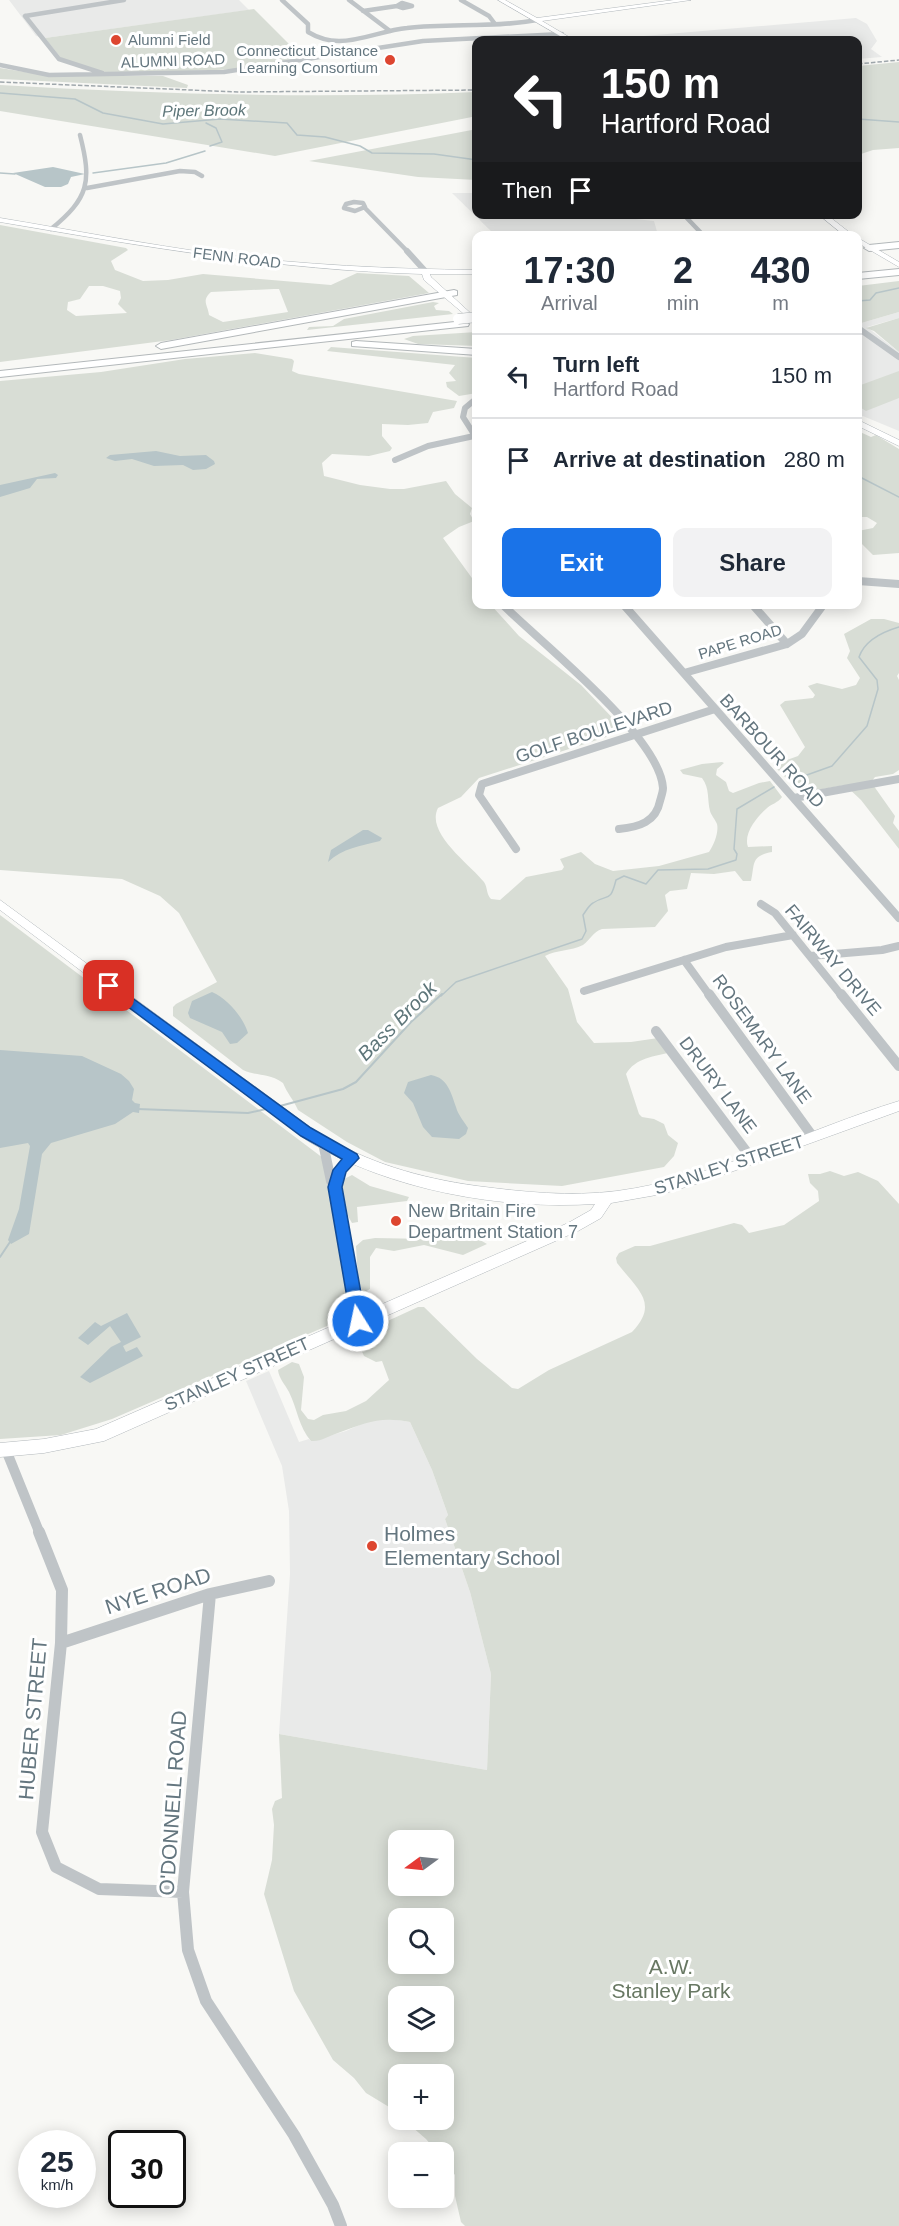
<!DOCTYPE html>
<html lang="en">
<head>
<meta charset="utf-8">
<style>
  body { margin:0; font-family:Arial,sans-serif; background:#f2f2f3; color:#1f2937; height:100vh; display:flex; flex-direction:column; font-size:22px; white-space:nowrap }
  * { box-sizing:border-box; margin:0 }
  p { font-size:20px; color:#747a83 }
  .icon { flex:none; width:33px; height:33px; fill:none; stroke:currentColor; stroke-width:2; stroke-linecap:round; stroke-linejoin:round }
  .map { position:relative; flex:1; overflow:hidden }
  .panel { position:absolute; left:472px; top:231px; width:390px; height:378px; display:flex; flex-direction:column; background:#fff; border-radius:12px; box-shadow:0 3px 15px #0003 }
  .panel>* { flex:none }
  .hud { position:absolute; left:472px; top:36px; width:390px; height:183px; border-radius:12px; box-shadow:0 3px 15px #0003; background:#202124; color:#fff; overflow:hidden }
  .needle { width:39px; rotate:255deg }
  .buttons { position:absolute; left:388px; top:1830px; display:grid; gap:12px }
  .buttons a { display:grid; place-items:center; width:66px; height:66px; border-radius:12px; background:#fff; box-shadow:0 3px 15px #0003; font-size:30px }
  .speed { position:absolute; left:18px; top:2130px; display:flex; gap:12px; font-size:30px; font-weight:700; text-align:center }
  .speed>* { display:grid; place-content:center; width:78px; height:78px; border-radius:50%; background:#fff; box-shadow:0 3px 15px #0003; line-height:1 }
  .speed small { font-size:15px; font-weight:400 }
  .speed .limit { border:3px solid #111; border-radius:9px; background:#fff; color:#111 }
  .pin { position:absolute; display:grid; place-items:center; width:51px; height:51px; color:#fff; margin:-26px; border-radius:12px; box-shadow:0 3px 9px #0006 }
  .me { position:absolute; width:66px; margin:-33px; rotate:350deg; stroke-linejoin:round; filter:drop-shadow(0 0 4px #0008) }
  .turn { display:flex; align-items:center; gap:21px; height:126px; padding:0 30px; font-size:27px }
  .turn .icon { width:78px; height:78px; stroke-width:2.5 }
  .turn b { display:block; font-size:42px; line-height:51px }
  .then { display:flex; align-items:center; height:57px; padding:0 30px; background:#0003; gap:12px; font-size:22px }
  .eta { display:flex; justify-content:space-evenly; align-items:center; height:102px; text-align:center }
  .eta b { font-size:36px; font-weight:600; line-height:42px }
  .action { display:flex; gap:12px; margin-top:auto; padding:12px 30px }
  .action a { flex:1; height:69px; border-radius:12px; background:#1a73e8; color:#fff; font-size:24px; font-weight:600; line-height:69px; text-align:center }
  .action a+a { background:#f2f2f3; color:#1f2937 }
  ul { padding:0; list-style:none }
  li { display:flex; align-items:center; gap:18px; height:84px; padding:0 30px; border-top:2px solid #e0e1e3 }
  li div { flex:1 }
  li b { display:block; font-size:22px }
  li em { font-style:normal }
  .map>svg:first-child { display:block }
  .built { fill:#e9eae9 }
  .green { fill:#d8ddd5; fill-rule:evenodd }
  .water { fill:#b7c5c8 }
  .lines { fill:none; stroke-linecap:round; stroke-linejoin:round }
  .stream-far1 { stroke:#b7c5c8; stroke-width:1.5 }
  .stream { stroke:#b7c5c8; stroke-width:2 }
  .secondary-casing { stroke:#b2b8bc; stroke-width:1 }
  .highway-casing { stroke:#b3b8ba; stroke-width:2 }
  .street-far4 { stroke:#bfc4c7; stroke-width:4.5 }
  .street-far3 { stroke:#bfc4c7; stroke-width:6 }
  .street-far2 { stroke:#bfc4c7; stroke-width:8 }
  .street-far1 { stroke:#bfc4c7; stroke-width:10 }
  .street { stroke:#bfc4c7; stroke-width:12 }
  .secondary { fill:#fff; fill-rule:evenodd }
  .highway { fill:#fff; fill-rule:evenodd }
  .rail { stroke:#9fa7ac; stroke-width:1.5; stroke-dasharray:4.5 2; stroke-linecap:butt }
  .highway-bridge-casing { stroke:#b3b8ba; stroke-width:11; stroke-linecap:butt }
  .highway-bridge { stroke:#fff; stroke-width:10 }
  .route { fill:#1a73e8; stroke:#114b97; stroke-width:1.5 }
  .poi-dot { fill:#dd4630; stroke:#fff; stroke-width:2 }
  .labels { text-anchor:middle; stroke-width:6; stroke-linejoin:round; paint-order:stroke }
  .far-poi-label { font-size:15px; fill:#64767f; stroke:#fff; text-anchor:start }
  .far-street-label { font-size:15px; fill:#64767f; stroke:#fff }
  .far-water-label { font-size:16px; font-style:italic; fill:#5e767a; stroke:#fff }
  .street-label { font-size:18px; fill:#64767f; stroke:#fff }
  .poi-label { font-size:18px; fill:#64767f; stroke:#fff; text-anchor:start }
  .water-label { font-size:20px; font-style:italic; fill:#5e767a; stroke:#fff }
  .near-poi-label { font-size:21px; fill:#64767f; stroke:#fff; text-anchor:start }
  .near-street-label { font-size:21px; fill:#64767f; stroke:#fff }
  .near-park-label { font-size:21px; fill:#687863; stroke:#fff }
</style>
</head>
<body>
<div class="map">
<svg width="899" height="2226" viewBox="0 0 899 2226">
  <rect width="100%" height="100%" fill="#f8f8f5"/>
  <!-- built -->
  <path class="built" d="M9,0H239L249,10L45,38L36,36Z
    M856,18L867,24L877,41L871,49L882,57L858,59V40H597Z
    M452,193H477V214L600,215L654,221L658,235H495Z
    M899,312V318L867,327L899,352V431L858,414V324Z
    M269,1371L299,1442L309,1439L311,1441L346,1431L370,1420L393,1419L410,1422L432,1470L448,1515L445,1519L470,1592L491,1674L487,1770L279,1734L290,1574L289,1511L282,1466L246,1381Z"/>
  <!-- green -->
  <path class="green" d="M254,9L305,60L243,69L108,74L61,58L45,38Z
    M899,62V148L873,150L858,155V66Z
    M0,68L50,76H163L188,85L187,88L0,79Z
    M0,85C158,94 318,99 477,92V116L275,156L0,111Z
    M477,129V180L418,177L309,161Z
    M0,225L126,248L128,250L111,261L115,270L143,281L168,280L203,274L331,285L357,273L409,276L429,293L171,340L0,362ZM89,286H103L120,291L121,298L118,304L127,313L76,316L67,310L68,302L80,299ZM274,289H279L288,312L223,322L209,315C208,305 201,301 211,292Z
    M899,281V312L858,324V286Z
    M433,302L439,303L434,306L436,310L449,311L453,314L307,330L309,327L333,326L344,319Z
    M899,318V352L874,331L866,328Z
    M477,332V346L418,344L404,339L413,336Z
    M331,347L477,358V393L459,396L447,387L446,382L456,381L449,373L455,365L327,351Z
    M255,353L292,359L294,361L292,371L299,374L457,401L454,408L433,412L428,423L408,425L382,424V436L392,448L390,451L369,456L332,454L322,463L324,476L360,485L390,489H404L446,481L455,494L472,508L470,514L474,521L459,527L443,538L477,585V604L491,605L519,636L581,685L625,731L479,778L461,797L438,808C425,833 471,865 484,882C488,888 486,894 491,899L500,900L526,877L562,870L564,867L560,859L581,852L595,864L613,871L659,866L709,852C714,845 719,832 717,824C715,819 711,815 710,811C707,799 710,789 702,778L683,774L680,770L702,764L722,762L724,763L717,769L716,775L726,782L729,791L733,793L759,783L770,781L782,797C778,803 771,804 766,809C757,817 743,834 748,847L772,846V852C750,856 755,865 751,881H743L735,871L714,874L691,873L687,889L670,891L665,895L668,911L655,927L602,929C593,932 590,940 583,945C571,951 556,950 545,956L568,989L577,1022L594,1043L631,1042L665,1037L674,1047L672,1052C655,1056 635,1058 626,1074L639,1114L642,1117L654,1119L664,1124L668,1135L678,1143L674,1156L664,1167L562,1186L468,1181L385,1162L347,1142L298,1110C293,1099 287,1093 283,1083C267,1072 258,1077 243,1070L173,1016V1007L176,1004L217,982L179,913L160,896L122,879L0,870V381L101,372L185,359Z
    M899,371V398L866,411L858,406V386Z
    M858,431L871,437L876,435L899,449V553L873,555L858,540V531L873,528L877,523L867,517H858Z
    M871,619H884L899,623V673L897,676L899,680V770L893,774L875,777L871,782L895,816L893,823L899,831V849L861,800L845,785L812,791H799L773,765L798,756L805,747L780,705L785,701L813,698L815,695L808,686L817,683L842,689L856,685L860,678L847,658L850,651L844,634Z
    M0,915L323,1158L350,1316L112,1419L61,1435L0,1439Z
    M830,1171L844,1176L858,1172L878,1181L899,1204V2226H465L461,2222L455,2196V2175L444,2161V2152H437L426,2139L404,2120H444V2074H399V2113L366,2093L354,2078L333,2060L294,1991L264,1894L272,1860L274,1825L272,1809L275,1801L282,1798L279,1734L487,1770L491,1674L470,1592L445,1519L448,1515L432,1470L410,1422C379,1416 366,1423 338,1433C328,1436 321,1442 311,1441C299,1428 297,1408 289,1392C285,1384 279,1379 278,1370L292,1362L299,1364L304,1377L301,1410L308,1419L314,1420L323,1415L346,1411L366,1401L389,1380L382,1361L376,1362L364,1356L355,1336L418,1307H424L477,1359L512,1388L518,1389L549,1370L632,1332C660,1303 637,1289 617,1263L616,1258L619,1253L635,1246H650L734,1223L742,1225L749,1233L784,1225L819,1201L818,1191L810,1183L808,1174H820ZM399,1840H444V1886H399ZM399,1918H444V1964H399ZM399,1996H444V2042H399Z
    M352,1175L370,1186L409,1197L407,1201L357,1207L358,1222L352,1223L348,1216L341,1183L342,1180Z
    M375,1238L480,1240L487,1244L463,1255L424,1245L394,1251L376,1248L370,1257V1289L363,1293L358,1280L356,1246L363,1240Z"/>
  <!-- water -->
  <path class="water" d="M53,167L85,174L71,177L68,184L61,187H45L13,173Z
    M156,451L180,456L206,455L214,461L215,464L206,469L193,470L183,465L154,466L132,459L115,461L106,458L110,455Z
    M55,473L58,475L56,478L37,479L30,488L0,497V485Z
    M363,830H368L382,838L380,841C360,846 343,848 328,862L331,850Z
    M212,992C228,999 243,1017 248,1033L237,1043L230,1044L222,1032L190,1018L188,1013L192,1001Z
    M0,1050L82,1056L121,1074L129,1081L134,1089L132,1100L135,1103L140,1104L139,1113L133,1112L115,1124L51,1143L42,1154L29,1234L11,1244L8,1240L19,1209L30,1146L28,1143L0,1148Z
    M431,1075C448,1078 451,1093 456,1107C458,1115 464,1121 468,1128L466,1134L459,1139L432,1137L423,1127L413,1103L404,1093L408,1082Z
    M127,1313L141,1337L123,1346L126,1352L137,1347L143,1356L90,1383L80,1377L111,1347L121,1342L110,1326L88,1345L78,1338L95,1322L101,1326Z"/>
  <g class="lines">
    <!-- stream-far1 -->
    <path class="stream-far1" d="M0,93L75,99L103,113L163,124L220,119L287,123L297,135L325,137L360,146L372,153L434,154L477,160
      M858,119L899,122
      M206,123L216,128L222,142L210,146
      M0,173L15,174
      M93,173L166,163L205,151
      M858,301L870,300L876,293L899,288
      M858,476L899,497
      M790,781L832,766L867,726L878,689L877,680L859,657C865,640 882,632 899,627
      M441,996L456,982L582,939L586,931L583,915C586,911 589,905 593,903C608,893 610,904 616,880L624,876L646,884L658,870L708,869L736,860L737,854L734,849L737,809L774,787"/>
    <!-- stream -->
    <path class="stream" d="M280,1106L343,1089L356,1082L411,1022L442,994
      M137,1109L248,1113L266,1109
      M0,1257L10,1242"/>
    <!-- secondary casing -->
    <g class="secondary-casing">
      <path id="secondary" d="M498,0H505L537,18L674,0H691L542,21L574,40H567Z
        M818,214H826L854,236H845Z
        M0,218C72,230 144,244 217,254C303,265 390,269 477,270V274H430L431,277L477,319V325L424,280L422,274C279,270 141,246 0,222Z
        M858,238L899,262V267L858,243Z
        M858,420L899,440V446L858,426Z
        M0,900L318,1133C368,1163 419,1178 477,1186C523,1192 570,1197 617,1191C715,1178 805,1130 899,1101V1111L706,1181L662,1194L611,1203L601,1218L578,1231L104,1441L44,1453L0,1457V1443L44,1439L96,1429L568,1223L591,1210L595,1204C501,1210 389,1190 308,1141L0,910Z"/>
    </g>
    <!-- highway casing -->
    <g class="highway-casing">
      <path id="highway" d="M899,242V248L869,251L864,248L869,245Z
        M899,269V275L858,279V273Z
        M454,290L457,291V295L161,349L156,346L161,343Z
        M464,321L469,324L468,326L0,377V371Z
        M356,341L477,349V355L352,346V342Z"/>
    </g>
    <!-- street-far4 -->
    <path class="street-far4" d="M282,0L308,24V32C318,38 327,41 339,41C362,41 384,30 407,28C450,23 494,28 537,20
      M349,0L390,31
      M461,0L489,16L495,24
      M402,3L412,6L403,8L397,6Z
      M363,11L397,6
      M25,16L59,59L102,73
      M25,16L124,0
      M0,65L49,75L224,72L423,41L562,34
      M87,188L180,171L195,172L202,176
      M354,202L363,203L365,207L355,211L344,208L346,204Z
      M365,208L409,253
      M683,214L704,236
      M51,229C89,198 92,182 80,135"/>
    <!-- street-far3 -->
    <path class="street-far3" d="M407,251L426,272
      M858,328L899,357
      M477,398L465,408L463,417L477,439
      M395,460L428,446L474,436"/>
    <!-- street-far2 -->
    <path class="street-far2" d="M858,581L899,584
      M502,604C540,642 660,736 663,788C663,792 661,797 660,801C656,822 639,827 619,829
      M623,604L899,918
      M752,604L787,644
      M684,673L787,644L802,634L824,604
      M794,798L899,779
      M516,849L479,795L482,784L715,709
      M761,904L775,913L842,996
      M810,956L882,950L899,946
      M684,960L710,996
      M584,991L726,947L793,935"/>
    <!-- street-far1 -->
    <path class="street-far1" d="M709,994L813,1137
      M841,994L899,1066
      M656,1031L752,1159
      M323,1143L331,1181L335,1187
      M352,1158L340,1170L335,1187L359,1321
      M6,1450L40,1534"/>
    <!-- street -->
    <path class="street" d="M39,1532L62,1590L61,1643L42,1832L56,1867L99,1889L183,1892
      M210,1594L183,1892L188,1950L206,2001L294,2135L333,2205L341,2226
      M61,1643L210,1594L269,1581"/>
    <!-- secondary -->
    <use href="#secondary" class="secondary"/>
    <!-- highway -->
    <use href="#highway" class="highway"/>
    <!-- rail -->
    <path class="rail" d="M858,64L899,60
      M0,82L238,92L477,90"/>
    <!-- highway-bridge casing -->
    <g class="highway-bridge-casing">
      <path id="highway-bridge" d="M458,319L477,317"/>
    </g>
    <!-- highway-bridge -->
    <use href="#highway-bridge" class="highway-bridge"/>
  </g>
  <!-- route -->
  <path class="route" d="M109,981L311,1128L357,1154L359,1158L346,1172L342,1187L366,1321L364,1325L358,1327L353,1325L351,1321L328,1187L333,1170L342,1159L301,1136L104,989L103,986Z"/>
  <!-- markers -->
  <g class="poi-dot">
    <circle cx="116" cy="40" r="6"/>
    <circle cx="390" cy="60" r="6"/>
    <circle cx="396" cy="1221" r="6"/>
    <circle cx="372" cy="1546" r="6"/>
  </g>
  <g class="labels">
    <!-- far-poi labels -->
    <g class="far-poi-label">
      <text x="128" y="45">Alumni Field</text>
      <text x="378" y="56" text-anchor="end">Connecticut Distance<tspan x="378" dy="17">Learning Consortium</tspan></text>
    </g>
    <!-- far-street labels -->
    <g class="far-street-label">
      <text transform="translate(173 61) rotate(-2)" y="5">ALUMNI ROAD</text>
      <text transform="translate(237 258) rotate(7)" y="5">FENN ROAD</text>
      <text transform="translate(740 642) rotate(-17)" y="5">PAPE ROAD</text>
    </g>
    <!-- far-water labels -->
    <g class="far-water-label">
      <text transform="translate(204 110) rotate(-1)" y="6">Piper Brook</text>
    </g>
    <!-- street labels -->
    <g class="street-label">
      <text transform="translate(594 732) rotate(-18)" y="6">GOLF BOULEVARD</text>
      <text transform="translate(772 751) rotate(48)" y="6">BARBOUR ROAD</text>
      <text transform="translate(833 960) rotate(50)" y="6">FAIRWAY DRIVE</text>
      <text transform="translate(762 1039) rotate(54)" y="6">ROSEMARY LANE</text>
      <text transform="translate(718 1085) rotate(53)" y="6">DRURY LANE</text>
      <text transform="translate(729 1165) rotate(-18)" y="6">STANLEY STREET</text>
      <text transform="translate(237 1374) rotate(-24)" y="6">STANLEY STREET</text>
    </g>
    <!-- poi labels -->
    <g class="poi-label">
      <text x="408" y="1217">New Britain Fire<tspan x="408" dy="21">Department Station 7</tspan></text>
    </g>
    <!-- water labels -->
    <g class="water-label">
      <text transform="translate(397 1021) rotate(-45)" y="7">Bass Brook</text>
    </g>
    <!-- near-poi labels -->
    <g class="near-poi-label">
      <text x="384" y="1541">Holmes<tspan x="384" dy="24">Elementary School</tspan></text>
    </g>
    <!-- near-street labels -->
    <g class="near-street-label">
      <text transform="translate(158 1591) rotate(-18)" y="7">NYE ROAD</text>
      <text transform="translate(33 1719) rotate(-85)" y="7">HUBER STREET</text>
      <text transform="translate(173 1803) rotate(-86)" y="7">O'DONNELL ROAD</text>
    </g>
    <!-- near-park labels -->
    <g class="near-park-label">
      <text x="671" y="1974">A.W.<tspan x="671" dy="24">Stanley Park</tspan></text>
    </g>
  </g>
</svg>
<div class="buttons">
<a><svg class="needle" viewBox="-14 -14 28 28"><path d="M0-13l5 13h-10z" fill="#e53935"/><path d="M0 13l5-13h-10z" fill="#747a83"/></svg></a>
<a><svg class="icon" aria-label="search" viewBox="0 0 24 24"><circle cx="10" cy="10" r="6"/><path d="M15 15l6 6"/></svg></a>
<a><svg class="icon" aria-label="layers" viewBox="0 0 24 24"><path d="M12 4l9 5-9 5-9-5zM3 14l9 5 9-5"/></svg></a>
<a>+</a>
<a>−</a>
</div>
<div class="speed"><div>25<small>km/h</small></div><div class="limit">30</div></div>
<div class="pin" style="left:109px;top:986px;background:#d93025"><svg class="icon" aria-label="arrive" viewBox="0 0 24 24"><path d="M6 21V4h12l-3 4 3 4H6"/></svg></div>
<svg class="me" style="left:358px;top:1321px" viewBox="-20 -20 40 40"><circle r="17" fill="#1a73e8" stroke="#fff" stroke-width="3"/><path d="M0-11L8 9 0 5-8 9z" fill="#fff"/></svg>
<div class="hud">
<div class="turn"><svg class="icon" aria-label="left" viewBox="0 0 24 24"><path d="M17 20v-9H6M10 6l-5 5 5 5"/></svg><div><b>150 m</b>Hartford Road</div></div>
<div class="then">Then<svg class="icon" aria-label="arrive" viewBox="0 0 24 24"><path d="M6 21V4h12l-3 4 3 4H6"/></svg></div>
</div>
<section class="panel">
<div class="eta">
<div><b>17:30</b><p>Arrival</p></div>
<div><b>2</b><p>min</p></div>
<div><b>430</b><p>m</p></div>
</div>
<ul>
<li><svg class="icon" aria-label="left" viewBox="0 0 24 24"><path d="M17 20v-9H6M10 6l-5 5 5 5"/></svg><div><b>Turn left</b><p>Hartford Road</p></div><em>150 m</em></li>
<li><svg class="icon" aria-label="arrive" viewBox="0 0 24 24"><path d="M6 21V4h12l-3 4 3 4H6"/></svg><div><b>Arrive at destination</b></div><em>280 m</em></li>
</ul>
<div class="action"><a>Exit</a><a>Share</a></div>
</section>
</div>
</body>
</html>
